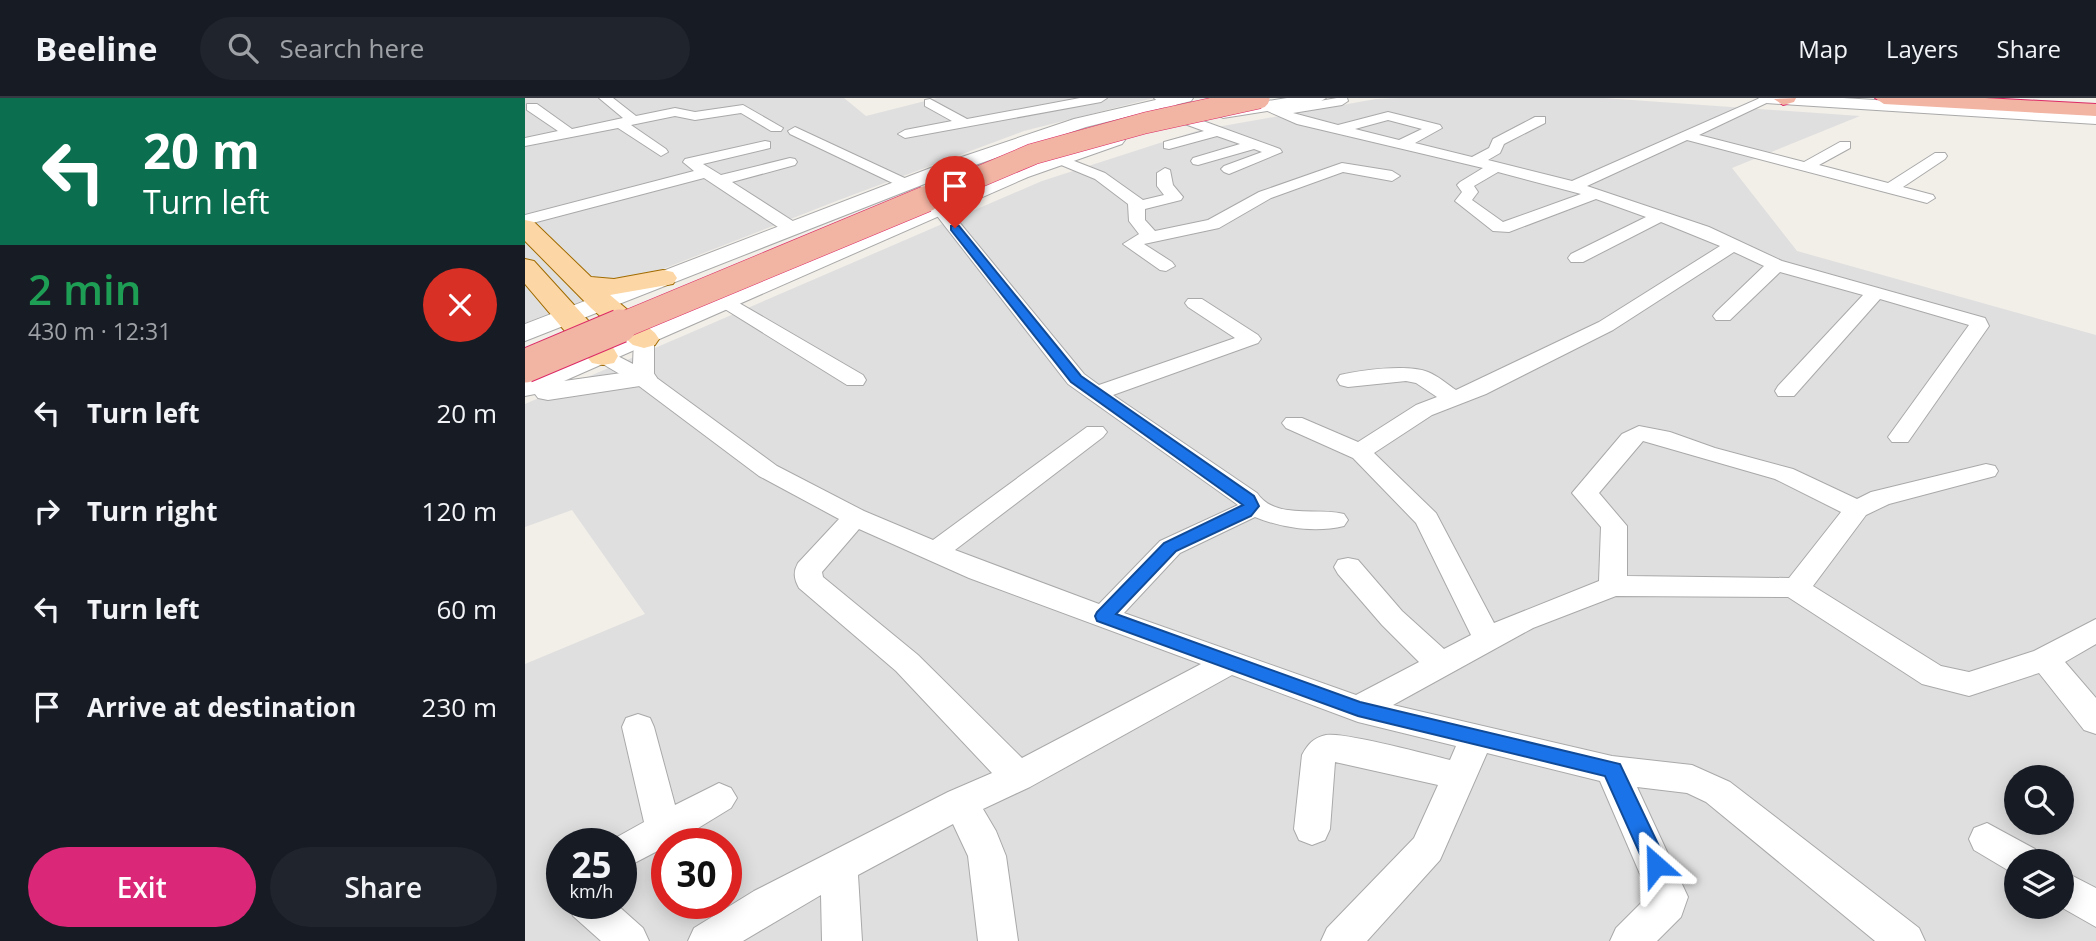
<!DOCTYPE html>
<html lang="en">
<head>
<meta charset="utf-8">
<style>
  body { margin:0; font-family:"Open Sans",sans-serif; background:#20242c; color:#f1f3f6; height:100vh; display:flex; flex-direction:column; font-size:26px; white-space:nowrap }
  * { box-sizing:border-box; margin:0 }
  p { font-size:23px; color:#9ea1a6 }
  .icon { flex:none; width:38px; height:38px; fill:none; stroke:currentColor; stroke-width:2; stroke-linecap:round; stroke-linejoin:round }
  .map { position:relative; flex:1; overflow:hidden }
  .panel { display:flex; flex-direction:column; background:#171b24; width:525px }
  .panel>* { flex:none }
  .hud { background:#0b6e4f; color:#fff; overflow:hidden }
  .fabs { position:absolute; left:1479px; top:667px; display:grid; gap:14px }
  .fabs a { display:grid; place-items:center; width:70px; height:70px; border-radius:50%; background:#171b24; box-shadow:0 4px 18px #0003; font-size:35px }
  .speed { position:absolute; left:21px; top:730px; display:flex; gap:14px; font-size:35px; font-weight:700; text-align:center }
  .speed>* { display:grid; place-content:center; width:91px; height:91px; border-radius:50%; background:#171b24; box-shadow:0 4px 18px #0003; line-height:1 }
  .speed small { font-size:18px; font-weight:400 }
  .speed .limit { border:10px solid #d22; background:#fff; color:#111 }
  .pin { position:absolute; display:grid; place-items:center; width:60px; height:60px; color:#fff; margin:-72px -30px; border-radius:50% 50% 50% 0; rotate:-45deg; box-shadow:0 0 7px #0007 }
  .pin .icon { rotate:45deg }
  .me { position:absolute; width:77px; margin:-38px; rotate:335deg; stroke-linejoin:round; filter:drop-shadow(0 0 5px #0008) }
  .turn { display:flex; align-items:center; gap:24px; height:147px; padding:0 28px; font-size:32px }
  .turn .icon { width:91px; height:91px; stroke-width:2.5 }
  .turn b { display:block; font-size:49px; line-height:60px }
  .round { display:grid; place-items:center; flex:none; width:74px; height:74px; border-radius:37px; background:#20242c }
  .headline { display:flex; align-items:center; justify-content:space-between; height:119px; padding:0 28px }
  h1 { font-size:42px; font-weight:600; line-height:52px; color:#1e9e55 }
  .cta { display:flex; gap:14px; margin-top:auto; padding:14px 28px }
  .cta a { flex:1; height:80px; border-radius:42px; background:#db2777; color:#fff; font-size:28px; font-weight:600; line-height:80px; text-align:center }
  .cta a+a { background:#20242c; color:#f1f3f6 }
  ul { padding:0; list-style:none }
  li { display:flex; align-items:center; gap:21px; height:98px; padding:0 28px }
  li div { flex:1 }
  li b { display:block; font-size:26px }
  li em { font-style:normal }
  header { display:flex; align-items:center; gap:42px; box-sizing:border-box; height:98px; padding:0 35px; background:#171b24; border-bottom:2px solid #363941 }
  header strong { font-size:33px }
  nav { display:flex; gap:38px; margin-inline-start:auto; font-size:24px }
  .search { width:490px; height:63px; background:#20242c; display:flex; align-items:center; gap:18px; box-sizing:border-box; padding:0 24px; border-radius:38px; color:#9ea1a6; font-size:26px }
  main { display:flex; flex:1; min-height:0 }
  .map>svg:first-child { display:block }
  .residential { fill:#e0dfdf; fill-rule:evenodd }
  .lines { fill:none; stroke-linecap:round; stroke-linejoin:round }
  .minor-casing { stroke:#a9a9a9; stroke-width:2 }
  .tertiary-casing { stroke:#a9a9a9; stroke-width:2 }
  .primary-casing { stroke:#a06b00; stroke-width:2 }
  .trunk-casing { stroke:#dc2a67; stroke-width:2 }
  .minor { fill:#fff; fill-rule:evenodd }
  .tertiary { fill:#fff; fill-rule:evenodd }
  .primary { fill:#fcd6a4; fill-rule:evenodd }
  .trunk { fill:#f2b4a3; fill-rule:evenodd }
  .trunk-bridge-far2-casing { stroke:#dc2a67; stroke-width:22; stroke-linecap:butt }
  .trunk-bridge-far1-casing { stroke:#dc2a67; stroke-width:27; stroke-linecap:butt }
  .trunk-bridge-casing { stroke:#dc2a67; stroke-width:35; stroke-linecap:butt }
  .trunk-bridge-far2 { stroke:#f2b4a3; stroke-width:21 }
  .trunk-bridge-far1 { stroke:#f2b4a3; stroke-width:26 }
  .trunk-bridge { stroke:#f2b4a3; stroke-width:33 }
  .route { fill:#1a73e8; stroke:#114b97; stroke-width:2 }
</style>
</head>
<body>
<header>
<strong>Beeline</strong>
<div class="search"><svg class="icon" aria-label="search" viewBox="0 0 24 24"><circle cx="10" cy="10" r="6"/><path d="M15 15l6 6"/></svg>Search here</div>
<nav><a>Map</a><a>Layers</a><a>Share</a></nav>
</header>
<main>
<section class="panel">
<div class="hud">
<div class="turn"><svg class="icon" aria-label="left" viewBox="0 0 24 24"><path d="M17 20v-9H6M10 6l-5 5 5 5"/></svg><div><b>20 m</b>Turn left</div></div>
</div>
<div class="headline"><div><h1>2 min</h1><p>430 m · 12:31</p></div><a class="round" style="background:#d93025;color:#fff"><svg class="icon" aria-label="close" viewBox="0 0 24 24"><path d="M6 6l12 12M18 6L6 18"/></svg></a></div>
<ul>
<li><svg class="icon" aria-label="left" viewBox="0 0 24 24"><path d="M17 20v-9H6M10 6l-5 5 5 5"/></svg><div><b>Turn left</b></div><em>20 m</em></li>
<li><svg class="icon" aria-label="right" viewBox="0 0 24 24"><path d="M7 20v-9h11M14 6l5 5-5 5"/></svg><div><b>Turn right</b></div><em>120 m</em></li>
<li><svg class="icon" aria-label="left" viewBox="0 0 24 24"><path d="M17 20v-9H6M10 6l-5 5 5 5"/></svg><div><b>Turn left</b></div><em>60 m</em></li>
<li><svg class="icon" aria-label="arrive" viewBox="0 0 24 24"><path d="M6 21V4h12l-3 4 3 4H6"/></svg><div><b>Arrive at destination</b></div><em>230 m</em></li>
</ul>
<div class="cta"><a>Exit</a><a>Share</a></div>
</section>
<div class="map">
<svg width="1571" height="843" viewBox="0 0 1571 843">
  <rect width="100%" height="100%" fill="#f2efe9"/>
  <!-- residential -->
  <path class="residential" d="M0,0H319L341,18L412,0H629L499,33L314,102L0,225Z
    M873,0H1079L1335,18L1207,70L1272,153L1571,237V843H0V566L120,516L47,412L0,429V306L517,83L675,32L851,1ZM1491,679H1536V724H1491ZM37,746H96V805H37ZM142,746H201V805H142ZM1491,763H1536V808H1491Z"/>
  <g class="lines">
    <!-- minor casing -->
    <g class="minor-casing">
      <path id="minor" d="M74,0H88L111,18L150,10L170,14L218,7L258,30L256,33H246L216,15L170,22L150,18L106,27L141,51L143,54L136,58L93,30L0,48V40L33,33L2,12V6H12L47,31L98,20Z
        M555,0H582L576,4L380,40L373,36L380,32L427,23L400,8V2L405,1L442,21Z
        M629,0H643L667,19L755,51L757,54L704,76L699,74L696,71L699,68L737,54L729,51L673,67L668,66L666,63L668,60L715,46L692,38L644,51L639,50V44L679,33L657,25Z
        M812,0H822L823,3L817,7L768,15L813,27L863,14L915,27L917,30L890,45L947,59L964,50L968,41L1010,19H1020V25L979,46L975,55L963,62L1047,83L1235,0H1252L1174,37L1279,64L1315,44H1325V50L1294,67L1363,85L1410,55H1420L1422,58L1420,61L1378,89L1408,97L1410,100L1402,105L1162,42L1062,88L1184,129L1257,163L1460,220L1464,228L1383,344H1367L1363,339L1444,227L1355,201L1269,298H1253L1250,293L1253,288L1338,197L1255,174L1205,222H1191L1188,218L1191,214L1239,168L1209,154L1088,232L961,296L907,317L849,355L911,415L969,525L1074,483L1076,429L1047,395L1097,336L1114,328L1145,334L1190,350L1268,371L1332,401L1346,394L1461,366L1470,368L1473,373L1470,378L1364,406L1341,417L1288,488L1416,568L1444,574L1509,553L1571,521V546L1540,564L1571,600V636L1559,632L1514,575L1444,598L1397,586L1263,499L1091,498L1008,530L868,607L1087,658L1167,667L1205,684L1394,830L1400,843H1350L1181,704L1162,695L1112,689L1163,799L1156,819L1132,843H1085L1091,830L1124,797L1075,683L962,655L915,762L842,843H796L802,830L889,740L913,687L810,664L805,731L800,742L787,747L774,742L769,731L777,657C783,646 788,640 801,637C820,634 901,656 925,662L931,648L833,624L707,577L505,689L458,711L471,733L481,758L493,843H453L443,758L428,726L333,777L337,843H297L296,797L218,843H163L169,830L229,793L423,694L467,675L371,573L274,490C269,481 268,474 273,465L314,421L234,378L110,285L71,262L67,258L71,254H85L108,266L109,241L112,237H126L129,241V278L252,368L339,413L408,442L562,329H578L582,334L578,339L430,452L574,506L635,443L713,407L543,286L409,114L407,111L409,108H421L559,276L574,287L710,240L663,209L660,205L663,201H677L733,237L736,241L733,245L588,297L732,395C750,422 792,409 819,416L823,422L819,428C790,435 757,430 730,419L655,455L599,515L831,597L894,564L857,527L813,476L809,469L813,462L823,460L833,462L877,513L919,551L946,537L891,425L828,360L761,330L757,325L761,320H777L833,344L891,307L912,299L891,285L881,283L823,289L815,287L812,282L815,277C836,272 883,266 903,274C913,278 922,286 931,292L1074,224L1195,148L1136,124L1058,164H1046L1043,160L1046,156L1121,119L1071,101L984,134L968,133L930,103L937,94L932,87L935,84L958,70L772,26L731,8L738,4L754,10ZM863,22L897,31L874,42L830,31ZM973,74L1056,96L978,124L947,102L953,94L949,88ZM1118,343L1250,381L1316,414L1264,480L1102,478V428L1074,395ZM334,431L444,480L676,566L497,660L393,557L298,479L297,474Z
        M270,29L386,83L389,86L386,89H376L265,36L263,33Z
        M240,43L245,44V50L178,66L196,77L265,60L270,61L272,64L270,67L207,84L274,127L276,131L274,135H262L179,80L0,127V117L169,73L158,64L160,61Z
        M534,57L580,75L618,102L639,97L632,88V75L640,70L645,72L648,87L658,99L656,102L620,111V122L630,133L683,122L734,94L817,65L867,73L875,78L867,83L818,74L746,100L694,130L619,146L647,164L650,168L641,173L635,172L598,146L614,136L604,123L603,106L570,81L529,64L527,61Z
        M202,198L338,277L341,282L338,287H322L195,208L192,204Z
        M113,616L125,620L129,629L150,707L194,685L206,690L212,700L206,710L152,743L142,746V748L96,772V746L83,744L119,724L97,629L101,620Z
        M1462,725L1510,751L1516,763H1491V777L1449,752L1444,741L1449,730Z
        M1536,772L1571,790V829L1534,808H1536Z
        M43,805H90L118,830L124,843H76L48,818Z"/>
    </g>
    <!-- tertiary casing -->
    <g class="tertiary-casing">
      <path id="tertiary" d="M639,0H668L666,3L561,29L430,74L0,243V226L416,66L549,21Z
        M762,0H801L793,5L698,20L690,15L698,10Z
        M1233,0H1318L1571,16V26L1241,5Z
        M591,37L597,38L600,42L597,46L503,79L39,283L118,272L128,274L132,280L128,286L23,302L13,300L10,296L0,298V280L489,71Z"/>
    </g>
    <!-- primary casing -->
    <g class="primary-casing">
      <path id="primary" d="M0,122L9,124L66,179L89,181L138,172L148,174L152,180L148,186L85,197L130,235L134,241L130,247L119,250L108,247L66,210L0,143Z
        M0,161L9,163L89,251L93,258L89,265L78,267L67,265L0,186Z"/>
    </g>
    <!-- trunk casing -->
    <g class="trunk-casing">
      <path id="trunk" d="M1271,0L1269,4L1258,7L1249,1Z
        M1350,0H1460L1571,6V18L1359,6Z"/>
    </g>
    <!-- minor -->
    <use href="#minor" class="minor"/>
    <!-- tertiary -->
    <use href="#tertiary" class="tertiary"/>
    <!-- primary -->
    <use href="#primary" class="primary"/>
    <!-- trunk -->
    <use href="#trunk" class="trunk"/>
    <!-- trunk-bridge-far2 casing -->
    <g class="trunk-bridge-far2-casing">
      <path id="trunk-bridge-far2" d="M397,103L508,56L620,25L734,0"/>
    </g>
    <!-- trunk-bridge-far1 casing -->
    <g class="trunk-bridge-far1-casing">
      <path id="trunk-bridge-far1" d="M91,230L401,101"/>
    </g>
    <!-- trunk-bridge casing -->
    <g class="trunk-bridge-casing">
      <path id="trunk-bridge" d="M0,268L95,228"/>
    </g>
    <!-- trunk-bridge-far2 -->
    <use href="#trunk-bridge-far2" class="trunk-bridge-far2"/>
    <!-- trunk-bridge-far1 -->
    <use href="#trunk-bridge-far1" class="trunk-bridge-far1"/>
    <!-- trunk-bridge -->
    <use href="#trunk-bridge" class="trunk-bridge"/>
  </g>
  <!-- route -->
  <path class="route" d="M426,128H434L556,278L729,398L734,408L726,418L651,453L591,516L835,604L1095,666L1143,767L1139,774L1131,777L1123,774L1080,678L833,618L572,523L570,518L572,514L639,445L718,407L546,284L426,132Z"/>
</svg>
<div class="fabs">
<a><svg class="icon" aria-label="search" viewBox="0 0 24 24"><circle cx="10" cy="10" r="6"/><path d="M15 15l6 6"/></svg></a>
<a><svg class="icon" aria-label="layers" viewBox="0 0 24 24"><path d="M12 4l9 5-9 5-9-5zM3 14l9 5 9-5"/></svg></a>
</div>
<div class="speed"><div>25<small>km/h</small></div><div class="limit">30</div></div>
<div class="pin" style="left:430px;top:130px;background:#d93025"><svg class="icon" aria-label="arrive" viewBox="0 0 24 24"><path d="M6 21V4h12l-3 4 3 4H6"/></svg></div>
<svg class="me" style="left:1131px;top:767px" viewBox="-20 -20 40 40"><path d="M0-17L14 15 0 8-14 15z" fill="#1a73e8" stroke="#fff" stroke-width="4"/></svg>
</div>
</main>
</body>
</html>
